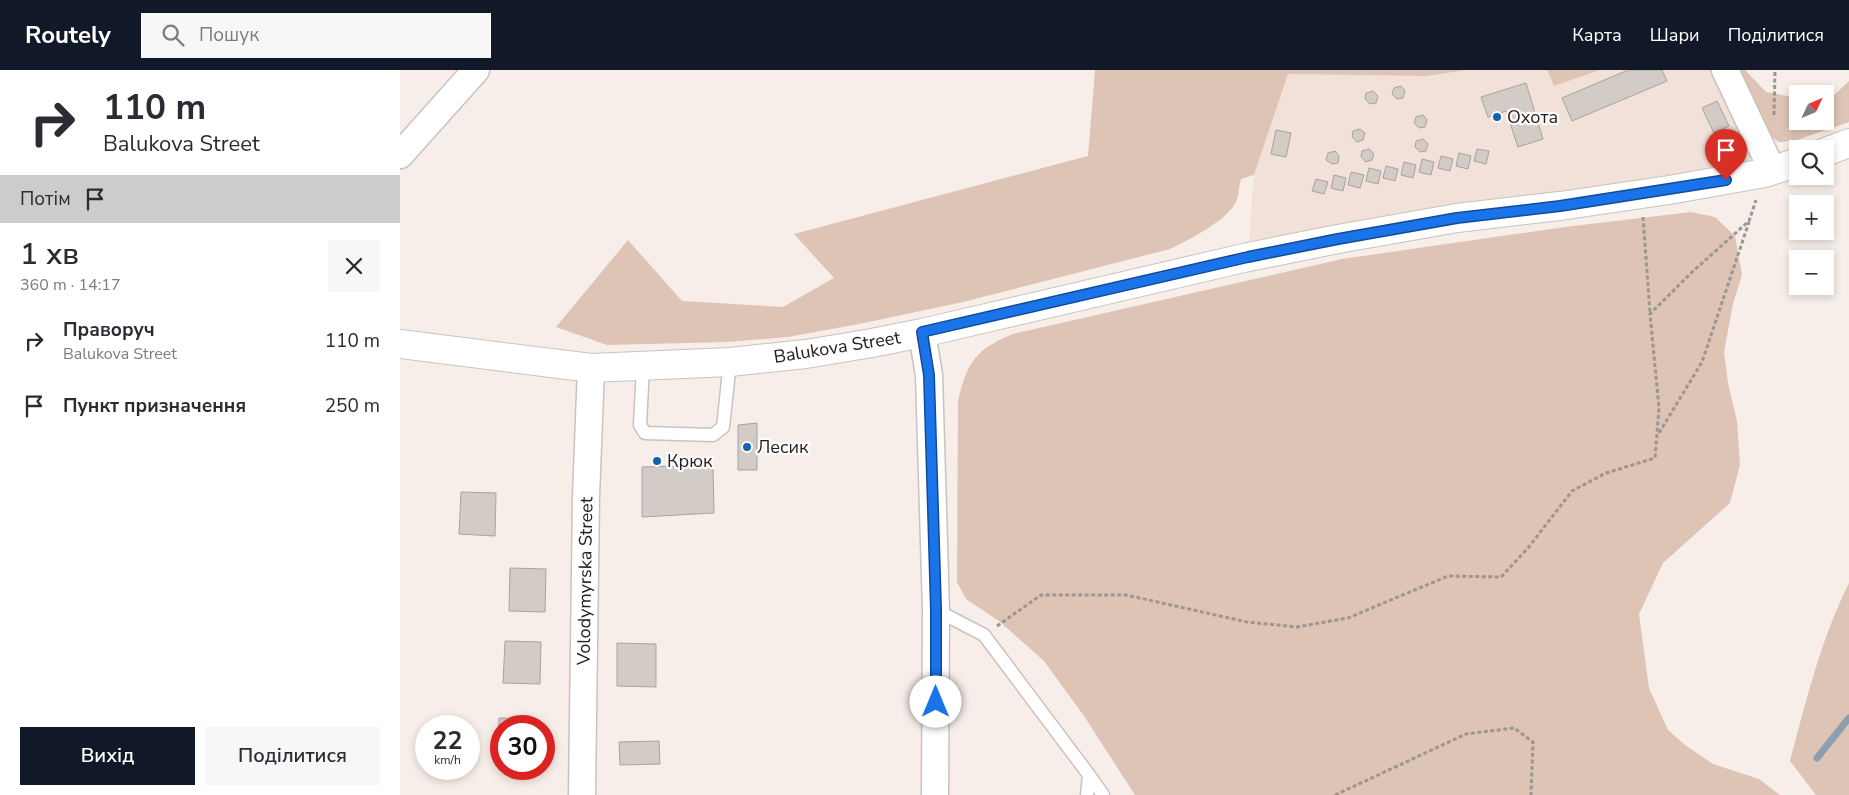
<!DOCTYPE html>
<html lang="uk">
<head>
<meta charset="utf-8">
<style>
  body { margin:0; font-family:"Nunito Sans",sans-serif; background:#f7f7f7; color:#2b2b33; height:100vh; display:flex; flex-direction:column; font-size:19px; white-space:nowrap }
  * { box-sizing:border-box; margin:0 }
  p { font-size:16px; color:#7c7c81 }
  .icon { flex:none; width:28px; height:28px; fill:none; stroke:currentColor; stroke-width:2; stroke-linecap:round; stroke-linejoin:round }
  .map { position:relative; flex:1; overflow:hidden }
  .sheet { display:flex; flex-direction:column; background:#fff; width:400px }
  .sheet>* { flex:none }
  .banner { background:#fff; color:#2b2b33; overflow:hidden }
  .needle { width:32px; rotate:46deg }
  .buttons { position:absolute; left:1389px; top:15px; display:grid; gap:10px }
  .buttons a { display:grid; place-items:center; width:45px; height:45px; border-radius:0px; background:#fff; box-shadow:0 2px 8px #0003; font-size:25px }
  .speed { position:absolute; left:15px; top:645px; display:flex; gap:10px; font-size:25px; font-weight:700; text-align:center }
  .speed>* { display:grid; place-content:center; width:65px; height:65px; border-radius:50%; background:#fff; box-shadow:0 2px 8px #0003; line-height:1 }
  .speed small { font-size:12px; font-weight:400 }
  .speed .limit { border:8px solid #d22; background:#fff; color:#111 }
  .pin { position:absolute; display:grid; place-items:center; width:42px; height:42px; color:#fff; margin:-51px -21px; border-radius:50% 50% 50% 0; rotate:-45deg; box-shadow:0 0 5px #0007 }
  .pin .icon { rotate:45deg }
  .me { position:absolute; width:55px; margin:-28px; rotate:0deg; stroke-linejoin:round; filter:drop-shadow(0 0 4px #0008) }
  .turn { display:flex; align-items:center; gap:18px; height:105px; padding:0 20px; font-size:22px }
  .turn .icon { width:65px; height:65px; stroke-width:2.5 }
  .turn b { display:block; font-size:35px; line-height:42px }
  .then { display:flex; align-items:center; height:48px; padding:0 20px; background:#0003; gap:10px; font-size:19px }
  .round { display:grid; place-items:center; flex:none; width:52px; height:52px; border-radius:0px; background:#f7f7f7 }
  .overview { display:flex; align-items:center; justify-content:space-between; height:85px; padding:0 20px }
  h1 { font-size:30px; font-weight:600; line-height:38px }
  .button { display:flex; gap:10px; margin-top:auto; padding:10px 20px }
  .button a { flex:1; height:58px; border-radius:0px; background:#111827; color:#fff; font-size:20px; font-weight:600; line-height:58px; text-align:center }
  .button a+a { background:#f7f7f7; color:#2b2b33 }
  ul { padding:0; list-style:none }
  li { display:flex; align-items:center; gap:15px; height:65px; padding:0 20px }
  li div { flex:1 }
  li b { display:block; font-size:19px }
  li em { font-style:normal }
  header { display:flex; align-items:center; gap:30px; box-sizing:border-box; height:70px; padding:0 25px; background:#111827; color:#fff }
  header strong { font-size:24px }
  nav { display:flex; gap:28px; margin-inline-start:auto; font-size:18px }
  .search { width:350px; height:45px; background:#f7f7f7; display:flex; align-items:center; gap:12px; box-sizing:border-box; padding:0 18px; border-radius:0px; color:#7c7c81; font-size:19px }
  main { display:flex; flex:1; min-height:0 }
  .map>svg:first-child { display:block }
  .built { fill:#f1e1d8 }
  .green { fill:#dec4b4 }
  .lines { fill:none; stroke-linecap:round; stroke-linejoin:round }
  .stream { stroke:#8e9eb1; stroke-width:7 }
  .building { fill:#d3cbc6; stroke:#aaa29d }
  .service-casing { stroke:#cac2bd; stroke-width:15 }
  .minor-casing { stroke:#cac2bd; stroke-width:29 }
  .secondary-casing { stroke:#cac2bd; stroke-width:30 }
  .path { stroke:#9c9692; stroke-width:3; stroke-dasharray:4 2.5; stroke-linecap:butt }
  .service { stroke:#fff; stroke-width:12 }
  .minor { stroke:#fff; stroke-width:26 }
  .secondary { stroke:#fff; stroke-width:28 }
  .route-casing { stroke:#114b97; stroke-width:12 }
  .route { stroke:#1a73e8; stroke-width:9 }
  .poi-dot { fill:#0f63b1; stroke:#fffdfc; stroke-width:2 }
  .labels { text-anchor:middle; stroke-width:4.5; stroke-linejoin:round; paint-order:stroke }
  .poi-label { font-size:18px; fill:#23201f; stroke:#fffdfc; text-anchor:start }
  .street-label { font-size:18px; fill:#23201f; stroke:#fffdfc }
</style>
</head>
<body>
<header>
<strong>Routely</strong>
<div class="search"><svg class="icon" aria-label="search" viewBox="0 0 24 24"><circle cx="10" cy="10" r="6"/><path d="M15 15l6 6"/></svg>Пошук</div>
<nav><a>Карта</a><a>Шари</a><a>Поділитися</a></nav>
</header>
<main>
<section class="sheet">
<div class="banner">
<div class="turn"><svg class="icon" aria-label="right" viewBox="0 0 24 24"><path d="M7 20v-9h11M14 6l5 5-5 5"/></svg><div><b>110 m</b>Balukova Street</div></div>
<div class="then">Потім<svg class="icon" aria-label="arrive" viewBox="0 0 24 24"><path d="M6 21V4h12l-3 4 3 4H6"/></svg></div>
</div>
<div class="overview"><div><h1>1 хв</h1><p>360 m · 14:17</p></div><a class="round"><svg class="icon" aria-label="close" viewBox="0 0 24 24"><path d="M6 6l12 12M18 6L6 18"/></svg></a></div>
<ul>
<li><svg class="icon" aria-label="right" viewBox="0 0 24 24"><path d="M7 20v-9h11M14 6l5 5-5 5"/></svg><div><b>Праворуч</b><p>Balukova Street</p></div><em>110 m</em></li>
<li><svg class="icon" aria-label="arrive" viewBox="0 0 24 24"><path d="M6 21V4h12l-3 4 3 4H6"/></svg><div><b>Пункт призначення</b></div><em>250 m</em></li>
</ul>
<div class="button"><a>Вихід</a><a>Поділитися</a></div>
</section>
<div class="map">
<svg width="1449" height="725" viewBox="0 0 1449 725">
  <rect width="100%" height="100%" fill="#f7eee9"/>
  <!-- built -->
  <path class="built" d="M1067,0H1147L1154,16L1200,0H1312L1358,91L1243,115L1074,133L849,171L854,105L888,4L1026,6Z"/>
  <!-- green -->
  <path class="green" d="M695,0H1067L1026,6L888,4L854,105L841,109C839,116 839,125 836,132C827,151 788,170 770,179L563,232L464,253L388,267L327,272L207,275L156,257L228,170L282,231L383,237L434,208L394,164L688,86Z
    M1147,0H1200L1154,16Z
    M1332,0H1345L1366,22L1393,27L1397,31L1398,51H1425V29L1432,27L1449,11V52L1394,71L1379,72L1363,61Z
    M1291,142L1315,147L1335,166L1342,205L1333,234L1324,282L1328,313L1337,351L1340,395L1330,433L1263,493L1239,544L1249,618L1268,660L1285,675L1313,694L1359,709L1380,725H735L684,646L644,591L599,551L566,529L557,512L558,331C567,292 576,279 613,264L942,189L1165,157Z
    M1449,513V725H1416L1390,691C1406,631 1421,569 1449,513Z"/>
  <g class="lines">
    <!-- stream -->
    <path class="stream" d="M1417,688L1449,648"/>
  </g>
  <!-- building -->
  <path class="building" d="M1228,0H1262L1267,11L1172,51L1162,28Z
    M1126,13L1143,69L1118,77L1106,41L1088,47L1081,27Z
    M1001,16L1005,21L1003,28L997,29L992,24L994,18Z
    M973,21L978,26L976,33L970,34L965,29L966,23Z
    M1317,31L1329,56L1314,63L1302,38Z
    M1023,45L1027,50L1025,57L1019,58L1014,53L1016,47Z
    M960,59L965,63L963,70L957,72L952,67L953,61Z
    M876,60L891,63L886,87L871,84Z
    M1023,69L1028,74L1026,81L1020,82L1015,77L1016,71Z
    M969,79L974,84L972,90L966,92L961,87L962,81Z
    M1077,79L1089,81L1086,94L1074,91Z
    M935,81L939,86L938,93L932,94L926,90L928,83Z
    M1059,83L1071,86L1068,99L1056,96Z
    M1041,86L1053,89L1050,101L1038,98Z
    M1022,89L1034,92L1031,105L1019,102Z
    M1004,92L1016,95L1013,108L1001,105Z
    M986,96L998,99L995,111L983,108Z
    M969,98L981,101L978,114L966,111Z
    M951,102L964,105L960,118L948,115Z
    M934,105L946,108L943,121L931,118Z
    M916,109L928,112L924,124L912,121Z
    M357,353V400H338V355Z
    M313,395L314,443L242,447V397Z
    M61,422L96,423L95,466L59,464Z
    M110,498L146,499L145,542L109,541Z
    M105,571L141,572L140,614L103,613Z
    M217,573L256,574V617L217,616Z
    M99,648L135,649V656H101V690H98Z
    M259,671L260,694L220,695L219,672Z"/>
  <g class="lines">
    <!-- service casing -->
    <g class="service-casing">
      <path id="service" d="M243,297L240,355L245,363L313,365L323,357L330,292
        M536,540L584,565L689,705L687,725
        M689,705L703,725"/>
    </g>
    <!-- minor casing -->
    <g class="minor-casing">
      <path id="minor" d="M1325,0L1367,89L1365,103
        M0,85L76,0
        M522,263L529,305L536,540L535,725
        M182,725L186,426L191,298"/>
    </g>
    <!-- secondary casing -->
    <g class="secondary-casing">
      <path id="secondary" d="M1425,82L1449,73
        M0,274L191,298L330,292L406,284L472,273L522,263L848,187L938,169L1057,148L1160,136L1269,120L1365,103L1398,92"/>
    </g>
    <!-- path -->
    <path class="path" d="M1374,45L1375,0
      M1243,147L1250,243
      M1259,363L1302,292L1349,152
      M597,556L641,525H726L847,552L897,557L948,548L1048,506L1101,507L1128,478L1172,421L1206,403L1255,388L1259,338L1250,244L1291,203L1349,151L1356,130
      M935,725L1066,664L1114,658L1133,672L1131,725"/>
    <!-- service -->
    <use href="#service" class="service"/>
    <!-- minor -->
    <use href="#minor" class="minor"/>
    <!-- secondary -->
    <use href="#secondary" class="secondary"/>
  </g>
  <g class="lines">
    <!-- route casing -->
    <g class="route-casing">
      <path id="route" d="M536,632V540L529,305L522,262L848,187L938,169L1057,148L1160,136L1326,110"/>
    </g>
    <!-- route -->
    <use href="#route" class="route"/>
  </g>
  <!-- markers -->
  <g class="poi-dot">
    <circle cx="1097" cy="47" r="5"/>
    <circle cx="347" cy="377" r="5"/>
    <circle cx="257" cy="391" r="5"/>
  </g>
  <g class="labels">
    <!-- poi labels -->
    <g class="poi-label">
      <text x="1107" y="53">Охота</text>
      <text x="357" y="383">Лесик</text>
      <text x="267" y="397">Крюк</text>
    </g>
    <!-- street labels -->
    <g class="street-label">
      <text transform="translate(437 277) rotate(-9)" y="6">Balukova Street</text>
      <text transform="translate(185 511) rotate(-89)" y="6">Volodymyrska Street</text>
    </g>
  </g>
</svg>
<div class="buttons">
<a><svg class="needle" viewBox="-14 -14 28 28"><path d="M0-13l5 13h-10z" fill="#e53935"/><path d="M0 13l5-13h-10z" fill="#7c7c81"/></svg></a>
<a><svg class="icon" aria-label="search" viewBox="0 0 24 24"><circle cx="10" cy="10" r="6"/><path d="M15 15l6 6"/></svg></a>
<a>+</a>
<a>−</a>
</div>
<div class="speed"><div>22<small>km/h</small></div><div class="limit">30</div></div>
<div class="pin" style="left:1326px;top:110px;background:#d93025"><svg class="icon" aria-label="arrive" viewBox="0 0 24 24"><path d="M6 21V4h12l-3 4 3 4H6"/></svg></div>
<svg class="me" style="left:536px;top:632px" viewBox="-20 -20 40 40"><circle r="19" fill="#fff"/><path d="M0-13L10 11 0 6-10 11z" fill="#1a73e8"/></svg>
</div>
</main>
</body>
</html>
